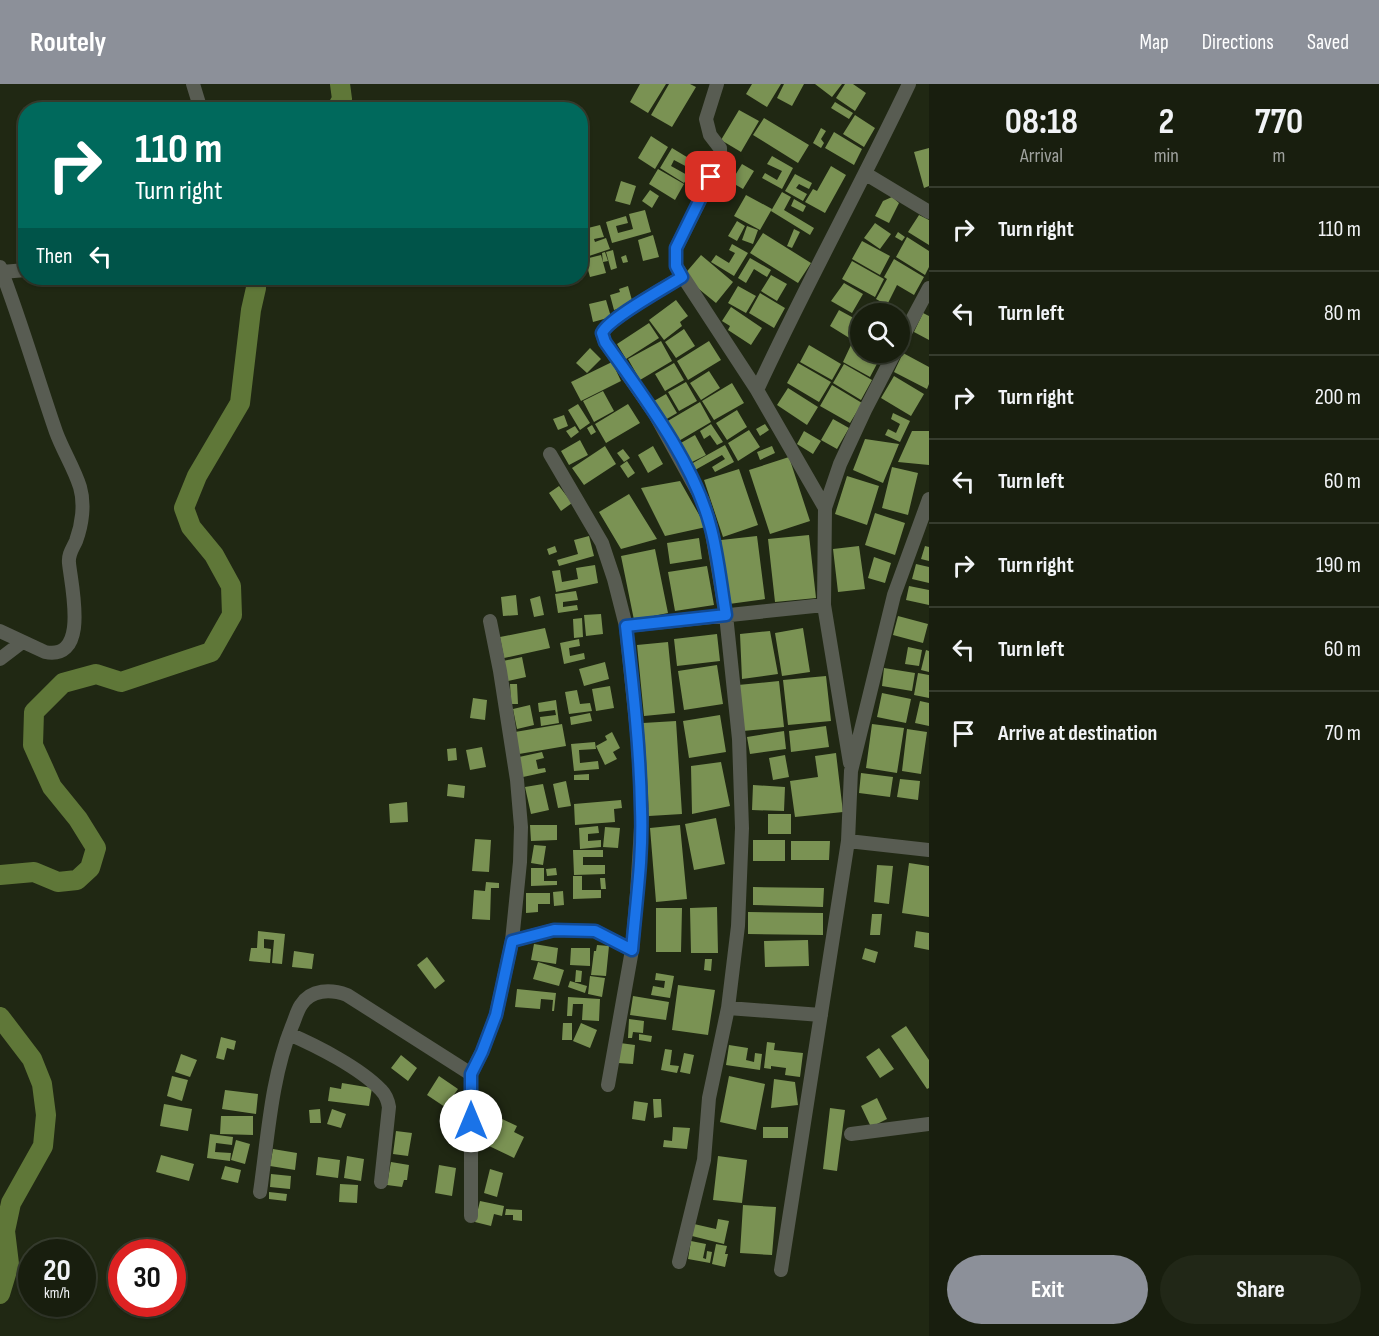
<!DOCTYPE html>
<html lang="en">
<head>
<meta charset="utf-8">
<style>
  body { margin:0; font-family:"Sofia Sans Condensed",sans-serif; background:#212717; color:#f1f3f6; height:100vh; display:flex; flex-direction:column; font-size:22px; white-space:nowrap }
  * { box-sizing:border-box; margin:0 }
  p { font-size:20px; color:#9fa29e }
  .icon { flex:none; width:33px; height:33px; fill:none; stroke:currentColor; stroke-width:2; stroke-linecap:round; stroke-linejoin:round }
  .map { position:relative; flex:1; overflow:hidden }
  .details { display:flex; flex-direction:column; background:#181e0e; width:450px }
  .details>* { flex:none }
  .top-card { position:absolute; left:18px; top:18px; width:570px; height:183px; border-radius:24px; box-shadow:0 2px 4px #0004,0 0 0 2px #363c2e; background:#00695c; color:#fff; overflow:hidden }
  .tools { position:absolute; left:850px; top:219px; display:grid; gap:12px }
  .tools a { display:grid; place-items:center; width:60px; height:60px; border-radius:50%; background:#181e0e; box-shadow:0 2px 4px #0004,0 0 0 2px #363c2e; font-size:30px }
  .speed { position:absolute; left:18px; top:1155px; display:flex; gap:12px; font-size:30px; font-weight:700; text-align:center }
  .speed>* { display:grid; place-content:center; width:78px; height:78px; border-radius:50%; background:#181e0e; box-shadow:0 2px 4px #0004,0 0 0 2px #363c2e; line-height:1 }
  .speed small { font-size:15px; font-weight:400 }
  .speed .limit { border:9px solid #d22; background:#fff; color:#111 }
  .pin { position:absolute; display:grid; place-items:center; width:51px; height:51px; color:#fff; margin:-26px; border-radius:12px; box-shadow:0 3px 9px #0006 }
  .me { position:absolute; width:66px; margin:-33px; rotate:0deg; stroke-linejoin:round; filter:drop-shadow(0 0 4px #0008) }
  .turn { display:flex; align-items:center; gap:21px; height:126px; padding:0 18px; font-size:27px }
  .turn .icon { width:78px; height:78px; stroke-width:2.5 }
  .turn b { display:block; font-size:42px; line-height:51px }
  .then { display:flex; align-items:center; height:57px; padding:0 18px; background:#0003; gap:12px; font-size:22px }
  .eta { display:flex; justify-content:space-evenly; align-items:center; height:102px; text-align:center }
  .eta b { font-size:36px; font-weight:700; line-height:42px }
  .primary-button { display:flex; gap:12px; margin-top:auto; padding:12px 18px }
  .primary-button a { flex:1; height:69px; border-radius:36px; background:#8c9099; color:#fff; font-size:24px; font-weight:700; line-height:69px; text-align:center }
  .primary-button a+a { background:#212717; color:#f1f3f6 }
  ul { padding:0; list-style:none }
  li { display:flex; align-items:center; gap:18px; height:84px; padding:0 18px; border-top:2px solid #363c2e }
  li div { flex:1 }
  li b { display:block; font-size:22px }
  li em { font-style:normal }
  header { display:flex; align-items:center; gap:36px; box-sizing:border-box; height:84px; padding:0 30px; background:#8c9099; color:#fff }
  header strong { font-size:28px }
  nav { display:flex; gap:33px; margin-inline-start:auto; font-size:21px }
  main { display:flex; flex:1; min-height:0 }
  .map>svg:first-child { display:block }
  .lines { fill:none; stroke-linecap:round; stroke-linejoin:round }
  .river { stroke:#5f7738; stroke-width:20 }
  .building { fill:#7a9253 }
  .minor { stroke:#585c52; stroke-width:14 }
  .route-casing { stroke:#114b97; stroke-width:15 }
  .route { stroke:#1a73e8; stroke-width:10 }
</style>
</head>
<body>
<header>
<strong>Routely</strong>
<nav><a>Map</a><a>Directions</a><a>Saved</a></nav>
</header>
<main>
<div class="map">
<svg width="929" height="1252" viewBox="0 0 929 1252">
  <rect width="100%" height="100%" fill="#202813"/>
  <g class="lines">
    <!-- river -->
    <path class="river" d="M336,26L342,15L340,0
      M0,791L34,788L58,798L77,796L90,784L96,764L78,735L52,703L33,661L34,628L63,599L96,590L121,598L211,568L232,531L231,502L214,471L191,443L184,424L197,392L240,319L251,226L256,204L255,194
      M0,933L32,975L42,1000L46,1031L43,1062L11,1119L5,1147L9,1180L0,1210"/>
  </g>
  <!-- building -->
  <path class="building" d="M640,0H666L648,29L630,18Z
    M669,0H690L696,3L672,43L651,31Z
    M752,0H781L767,23L746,10Z
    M784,0H804L792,22L777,14Z
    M815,0H842L832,13Z
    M845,0H853L866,9L855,27L836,14Z
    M835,18L853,29L849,35L831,24Z
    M739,26L759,37L741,68L721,56Z
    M855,31L875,44L864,63L843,50Z
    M764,34L809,61L798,79L753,51Z
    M821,44L826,47L821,55L824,59L821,64L813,59Z
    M834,48L862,65L854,81L825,64Z
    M651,52L668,63L655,85L638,74Z
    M672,64L695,78L691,85L674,76L671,82L689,92L684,99L660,84Z
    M929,64V102L924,104L914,68Z
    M772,72L793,84L782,105L762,94L765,89L777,96L782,87L767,80Z
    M742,80L754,87L743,105L731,98Z
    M831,82L846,91L825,129L805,118L813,105L817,107Z
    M658,85L684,100L675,116L649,100Z
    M795,90L812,99L809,105L799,100L796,104L807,110L803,117L785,107Z
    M621,97L636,102L630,121L615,117Z
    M650,106L659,112L652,124L642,117Z
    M782,108L791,113L784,126L814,144L810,151L771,127Z
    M746,111L772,125L760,146L734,132Z
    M892,113L899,119L889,139L875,132L883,117Z
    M794,115L806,122L803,128L791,122Z
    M645,126L651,148L612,159L606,138L626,132L628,139L616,142L618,149L633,145L629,130Z
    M919,131L929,136V161L908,148Z
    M737,137L745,142L737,157L728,152Z
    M875,139L891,150L880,165L864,154Z
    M600,141L604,153L594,155L595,158L606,154L610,165L583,174L580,165V146Z
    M747,142L758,146L753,160L742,156Z
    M794,145L800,148L792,164L787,162Z
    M898,148L905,153L902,157L895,153Z
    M763,149L811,179L798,199L750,169Z
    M653,151L659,173L643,177L638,156Z
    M907,153L929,167V183L925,191L896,173Z
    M862,157L890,172L880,191L852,175Z
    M732,160L748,169L734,192L711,178L716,171L729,179L735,169L729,166Z
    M613,166L617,184L611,186L606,168Z
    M605,168L608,177L603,178L602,169Z
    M601,171L606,189L590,193L585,175Z
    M626,171L628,178L623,179L621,173Z
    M701,171L733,198L716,219L683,192Z
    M750,174L771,186L767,193L754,185L746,199L738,194Z
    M894,175L924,193L914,211L897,201L887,221L876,215L887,195L884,193Z
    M852,177L884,195L875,213L842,195Z
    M771,191L787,200L777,217L761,207Z
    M844,199L863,210L852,229L831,217Z
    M628,202L633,220L614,226L610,211L620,208L619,205Z
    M738,202L756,212L746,229L728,219Z
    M760,209L785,224L774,244L749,229Z
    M606,216L611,233L593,238L589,220Z
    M676,216L688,232L680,238L682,242L664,256L649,236Z
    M731,223L762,244L751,261L728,246L730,242L722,237Z
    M839,226L861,238L851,255L830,242Z
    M923,229L929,232V256L914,248Z
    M649,239L659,254L626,275L617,260Z
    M861,244V265L852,260Z
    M684,245L695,262L676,274L665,258Z
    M661,257L672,277L640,296L628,275Z
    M709,257L721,276L688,296L677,277Z
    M809,261L841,280L832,296L800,278Z
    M851,261L861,266V268L879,276L870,293L843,278Z
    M590,264L601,275L587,289L576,279Z
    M903,269L929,283V300L927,305L894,288Z
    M612,278L621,297L581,317L571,298Z
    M674,279L684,296L665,307L655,290Z
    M798,279L831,298L819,318L787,299Z
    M844,280L872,296L861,316L833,299Z
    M709,287L720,304L701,316L690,299Z
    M894,292L924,310L911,332L881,314Z
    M686,298L697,317L679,327L668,308Z
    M732,299L744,319L714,336L702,317Z
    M832,301L862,319L850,339L820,322Z
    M788,304L818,323L807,341L777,321Z
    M603,307L614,327L594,338L583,317Z
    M666,310L677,329L665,336L654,317Z
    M700,318L711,338L677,358L666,338Z
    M578,320L590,339L580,346L568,326Z
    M628,320L640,339L606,359L595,340Z
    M737,326L747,343L727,356L716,339Z
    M893,329L910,337L900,358L885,351L888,345L896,349L900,340L891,335Z
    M564,331L568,342L558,346L553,335Z
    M833,335L849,344L837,365L821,356Z
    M711,340L723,358L717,361L710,351L704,355L700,347Z
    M765,340L769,346L760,352L756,345Z
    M592,341L596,348L591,351L587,344Z
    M575,342L579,348L571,354L566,347Z
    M749,346L760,363L738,377L728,359Z
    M804,347L821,357L813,370L797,360Z
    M912,347H929V381L898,378Z
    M695,351L706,371L690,379L679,360Z
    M865,355L899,360L883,399L853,386Z
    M580,356L588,371L569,381L561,367Z
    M725,361L734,378L715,388L712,383L725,375L722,371L695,386L691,380Z
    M605,362L616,380L584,401L572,384Z
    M653,362L663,380L648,389L638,371Z
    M772,362L775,369L760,376L757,368Z
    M623,365L630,374L624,378L617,369Z
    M789,373L810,437L770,450L749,386Z
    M627,377L635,389L628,394L620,382Z
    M892,383L918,389L908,431L882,424Z
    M739,385L758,441L723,453L704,396Z
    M847,392L879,402L867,441L835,430Z
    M680,397L706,443L665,452L641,404Z
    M559,402L572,419L561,427L549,409Z
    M629,410L657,455L621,465L599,428Z
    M875,429L905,439L895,471L865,461Z
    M809,451L816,514L775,518L768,455Z
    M589,452L594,472L559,482L557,476L578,470L574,456Z
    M757,452L765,515L729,520L721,456Z
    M699,454L702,475L670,480L667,459Z
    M555,462L557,468L549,471L547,465Z
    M859,462L865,505L838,508L833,465Z
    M925,462L929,463V477L921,475Z
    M655,465L668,529L634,536L621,472Z
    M874,473L891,479L885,499L868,494Z
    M916,480L929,483V499L912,495Z
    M595,481L598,499L556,508L552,487L560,486L562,498L578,495L576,484Z
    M707,482L714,521L675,527L668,488Z
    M909,502L929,506V521L906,516Z
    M576,507L578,516L563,518V523L577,521L578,526L558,529L555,510Z
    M516,511L518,531L503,532L501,513Z
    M540,512L544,531L534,533L530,515Z
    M601,530L603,550L586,552L584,531Z
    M898,532L928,540L923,559L893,551Z
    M582,534L583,553L574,554L573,535Z
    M545,544L550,564L504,574L500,553Z
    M803,544L810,588L782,592L775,549Z
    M770,547L778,590L742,595L740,550Z
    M717,550L720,577L677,582L674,555Z
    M579,555L580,562L569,564L570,572L584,569L585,575L564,580L560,559Z
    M668,558L675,629L644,632L637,561Z
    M908,563L922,566L919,582L905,580Z
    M926,566L929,567V588L921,586Z
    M522,573L526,593L508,597L503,577Z
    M605,578L609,595L584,602L579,585Z
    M717,581L723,620L684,626L678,587Z
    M884,584L915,589L912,607L882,602Z
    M918,589L929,591V614L914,611Z
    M826,592L831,637L788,641L783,596Z
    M779,597L784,643L743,647L738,601Z
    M510,600H517L518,620H511Z
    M610,602L614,624L596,627L592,605Z
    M577,606L580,620L590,619L592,627L569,630L565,608Z
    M882,609L911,615L906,639L877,633Z
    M473,614L487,616L485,636L470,634Z
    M556,616L559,639L541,642L540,633L556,631L555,626L539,628L538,619Z
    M920,617L929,619V642L915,639Z
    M530,621L534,641L517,645L513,625Z
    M590,629L592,637L571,641L570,633Z
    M720,631L726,668L689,674L683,637Z
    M676,637L682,730L649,732L643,639Z
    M562,640L566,662L519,670L515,648Z
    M872,640L904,644L897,689L866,684Z
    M826,642L829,663L791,668L789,647Z
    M907,645L927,648L921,690L902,687Z
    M784,647L786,665L750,670L747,653Z
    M612,648L620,664L613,668L617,675L605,681L596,662L607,656L605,652Z
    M595,658L596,665L579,666L580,679L598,677L599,685L574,687L571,660Z
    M482,663L486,683L470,686L466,666Z
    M456,664L457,676L448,677L447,665Z
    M542,668L544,674L536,676L538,685L545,684L546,688L523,693L519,673Z
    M836,669L843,728L795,733L790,697L818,693L815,672Z
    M785,671L789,693L773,696L769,674Z
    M721,678L730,722L692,730L691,682Z
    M861,689L893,693L890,713L859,709Z
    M589,690V696H574V691Z
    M900,695L920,697L918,716L897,713Z
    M566,697L571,722L558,724L553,700Z
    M448,700L465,702L464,714L447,712Z
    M543,700L549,726L531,730L525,703Z
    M753,701L785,703L784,727L752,726Z
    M621,716L622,724L614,725L615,738L575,741L574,720Z
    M407,718L408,738L390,739L389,720Z
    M768,730H791V750H768Z
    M716,734L725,780L694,786L685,740Z
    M530,741H557V756L531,757Z
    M680,741L687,815L656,818L650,744Z
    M598,742L599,749L588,750V757L601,756V763L580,765L579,744Z
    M605,743L620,744L618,764L603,763Z
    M475,755L491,756L489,788L472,787Z
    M753,756H785V777H753Z
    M791,757H830L829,776H791Z
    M534,761L546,762L543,781L531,779Z
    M573,766H603V773H583V781H605V790L574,791Z
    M909,779L929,782V833L902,829Z
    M877,781L893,782L889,820L874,818Z
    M531,784H544V797H557V801L531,802Z
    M556,784L557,791L547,792L546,785Z
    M573,792H582V806H601V814L573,815Z
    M600,794H605L606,805H601Z
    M486,798L499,799V804H491L490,836L472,835L474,806L485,807Z
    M753,803L824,804L823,823L753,821Z
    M563,807L564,821L554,822L553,808Z
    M526,809H550V820H538V828L526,829Z
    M717,823L718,869H691L690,824Z
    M656,824H682L681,868H656Z
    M748,828L823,829V851L748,850Z
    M872,830H882L880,851H870Z
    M258,847L285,850L282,880L272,879L274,856L264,855V864L271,865L270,879L249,877L251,864H257Z
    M916,847L929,849V866L914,863Z
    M808,856L809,882L765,883L764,857Z
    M534,860L558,864L556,880L531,876Z
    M597,861L609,862L606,892L591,891L594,867H596Z
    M571,864H590V882L570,881Z
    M865,864L878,868L875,879L862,875Z
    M294,867L314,870L312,885L292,883Z
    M427,873L445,897L435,905L417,881Z
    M705,875H712L711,887L704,886Z
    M538,878L564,886L559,902L533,895Z
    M576,886L582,887L581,898H575Z
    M656,889L674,892L670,914L651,911L653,902L664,904L665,897L655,896Z
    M590,892L605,894L602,913L588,910Z
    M570,897L587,902L585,909L568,903Z
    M678,901L715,906L708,951L672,946Z
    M517,905L556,909L554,927H552L553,916L541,915L540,925L515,923Z
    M633,912L669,918L666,936L630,931Z
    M568,913L600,915L599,937L582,936L583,920H573L572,932H567Z
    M629,935L644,937L643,949L633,948L632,954H628Z
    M563,939H572V956H562Z
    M581,939L597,946L590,964L573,957Z
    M906,942L929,976V1004L927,1005L891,952Z
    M639,950L652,952L651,958L639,956Z
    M221,953L236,957L234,966L227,964L224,976L216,974Z
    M767,958L775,959L774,966L803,969L800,993L785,991L786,984L771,982V985L764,984Z
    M620,959L635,961L633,980L618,979Z
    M729,961L748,964L746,976L754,978L755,969L762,970L760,986L726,981Z
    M879,964L894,985L880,994L866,973Z
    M665,965L672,966L670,981L679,982L677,989L661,986Z
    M684,969L694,971L690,990L680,988Z
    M181,970L197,976L190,993L175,988Z
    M401,971L417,984L408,997L391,984Z
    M172,992L188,996L182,1017L167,1012Z
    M439,992L458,1005L453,1012L456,1013L448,1025L427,1011Z
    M729,992L765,1000L756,1046L720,1038Z
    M774,995L795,998L798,1021L771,1024Z
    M342,999L372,1004L369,1022L328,1017L330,1003L341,1005Z
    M225,1006L258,1010L256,1030L222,1025Z
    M877,1014L887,1035L871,1043L861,1022Z
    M653,1015H661L662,1033L654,1034Z
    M634,1017L648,1019L645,1037L632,1035Z
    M164,1020L192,1025L188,1047L160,1042Z
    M830,1024L845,1026L837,1087L823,1085Z
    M320,1025L321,1039H310L309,1026Z
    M332,1025L346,1030L341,1044L327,1040Z
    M221,1032H253V1051L220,1050Z
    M500,1034L517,1042L514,1048L524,1053L514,1074L487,1061Z
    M673,1043L690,1044L687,1065L663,1063L664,1056L672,1057Z
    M763,1043H788V1054H763Z
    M396,1047L412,1049L408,1072L393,1070Z
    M210,1050L233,1053L232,1061L216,1059L215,1068L231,1069L230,1077L207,1074Z
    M236,1056L250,1060L245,1080L231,1076Z
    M273,1065L297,1069L295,1086L270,1082Z
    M161,1071L194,1080L189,1097L156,1088Z
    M347,1072L364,1075L361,1097L344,1094Z
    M718,1072L747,1076L742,1119L713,1116Z
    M318,1073L340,1076L338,1094L316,1091Z
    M391,1078L409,1081L407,1096H404L402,1103L387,1101Z
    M439,1081L456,1084L452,1112L435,1109Z
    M225,1082L241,1086L238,1099L221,1095Z
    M490,1085L503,1089L497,1113L484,1109Z
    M271,1090L291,1092L290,1105L270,1103Z
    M340,1100L358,1101L357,1119L339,1118Z
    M269,1108L287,1110L286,1117L269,1115Z
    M480,1117L504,1122L502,1132L494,1130L491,1142L475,1138Z
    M743,1121L776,1123L772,1171L740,1169Z
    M506,1125L522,1126V1137L513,1136V1131H505Z
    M718,1135L729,1137L724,1160L692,1152L694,1140L716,1145Z
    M691,1157L706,1160L703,1174L706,1175L707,1167L712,1168L710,1179L688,1175Z
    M716,1160L727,1162L725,1170H728L725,1183L712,1180Z"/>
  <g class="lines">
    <!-- minor -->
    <path class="minor" d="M193,0L201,26
      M717,0L706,35L710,51L720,64V76L676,164V182L757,306L825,424
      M866,90L929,128
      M0,183C21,237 37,293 56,348C63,367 74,384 80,403C85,420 82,441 76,457C73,464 68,470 69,479C71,501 90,577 45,568L0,547
      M2,188L26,186
      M900,258L929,204
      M757,306C805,202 860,103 909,0
      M550,370L602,459L614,495L626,542L638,658L642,727L637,809L632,866L608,1001
      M626,542L824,521
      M0,575L21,559
      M850,679L824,521L825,424L840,380L865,326L895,268
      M848,757L929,766
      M512,857L554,846L595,847L632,866
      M728,924L821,931
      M289,950C317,962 360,984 381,1006C386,1011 388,1017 389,1023L381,1098
      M851,1050L929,1040
      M260,1108C268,1053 271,994 292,942C295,935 297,927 301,921C311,905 331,905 347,911L471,990
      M471,1132V990L482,968L496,931L512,857L520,778L521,743L517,696L500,587L490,537
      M679,1178L704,1076L709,1014L728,924L738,842L742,744L739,655L726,531L711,443L703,417L655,330L605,258L602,249C609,235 665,203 682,193
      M781,1186L848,757L851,687L894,511L929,415"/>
  </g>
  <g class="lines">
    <!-- route casing -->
    <g class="route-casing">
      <path id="route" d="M471,1037V990L482,968L496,931L512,857L554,846L595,847L632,866C636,819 643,772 641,725C640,664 633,603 626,542L726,531C721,502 718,469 710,441C693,377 643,312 605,258L602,249C609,234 665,204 682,193L676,182V164L711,93"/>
    </g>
    <!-- route -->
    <use href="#route" class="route"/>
  </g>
</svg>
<div class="tools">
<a><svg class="icon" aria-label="search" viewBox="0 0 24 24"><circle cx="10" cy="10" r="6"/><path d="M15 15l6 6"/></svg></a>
</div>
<div class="speed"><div>20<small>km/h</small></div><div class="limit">30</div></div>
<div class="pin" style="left:711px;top:93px;background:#d93025"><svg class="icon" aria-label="arrive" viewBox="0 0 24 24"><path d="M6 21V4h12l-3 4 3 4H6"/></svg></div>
<svg class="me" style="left:471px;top:1037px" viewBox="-20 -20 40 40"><circle r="19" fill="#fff"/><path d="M0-13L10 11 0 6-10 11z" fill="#1a73e8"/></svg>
<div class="top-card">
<div class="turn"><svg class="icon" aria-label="right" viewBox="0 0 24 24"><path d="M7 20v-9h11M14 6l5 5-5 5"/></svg><div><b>110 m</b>Turn right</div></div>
<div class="then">Then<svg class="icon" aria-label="left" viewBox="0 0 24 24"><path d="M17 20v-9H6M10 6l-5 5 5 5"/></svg></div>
</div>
</div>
<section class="details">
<div class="eta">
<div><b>08:18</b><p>Arrival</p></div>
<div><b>2</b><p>min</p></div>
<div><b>770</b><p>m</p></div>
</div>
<ul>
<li><svg class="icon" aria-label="right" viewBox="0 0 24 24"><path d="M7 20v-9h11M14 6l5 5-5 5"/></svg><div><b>Turn right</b></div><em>110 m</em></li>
<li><svg class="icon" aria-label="left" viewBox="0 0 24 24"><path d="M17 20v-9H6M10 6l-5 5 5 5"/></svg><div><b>Turn left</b></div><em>80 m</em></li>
<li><svg class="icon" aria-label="right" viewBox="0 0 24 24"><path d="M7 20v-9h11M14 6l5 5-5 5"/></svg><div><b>Turn right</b></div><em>200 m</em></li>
<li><svg class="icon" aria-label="left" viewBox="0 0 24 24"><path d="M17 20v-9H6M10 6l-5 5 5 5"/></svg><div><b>Turn left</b></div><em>60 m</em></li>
<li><svg class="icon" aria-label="right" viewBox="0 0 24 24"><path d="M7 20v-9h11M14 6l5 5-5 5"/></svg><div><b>Turn right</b></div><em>190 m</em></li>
<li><svg class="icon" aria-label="left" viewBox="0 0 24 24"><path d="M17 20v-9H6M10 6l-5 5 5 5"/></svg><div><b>Turn left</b></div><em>60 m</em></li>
<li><svg class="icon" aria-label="arrive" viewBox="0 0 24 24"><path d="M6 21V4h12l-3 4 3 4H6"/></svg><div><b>Arrive at destination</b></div><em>70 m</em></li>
</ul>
<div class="primary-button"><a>Exit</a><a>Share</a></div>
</section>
</main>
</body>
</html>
